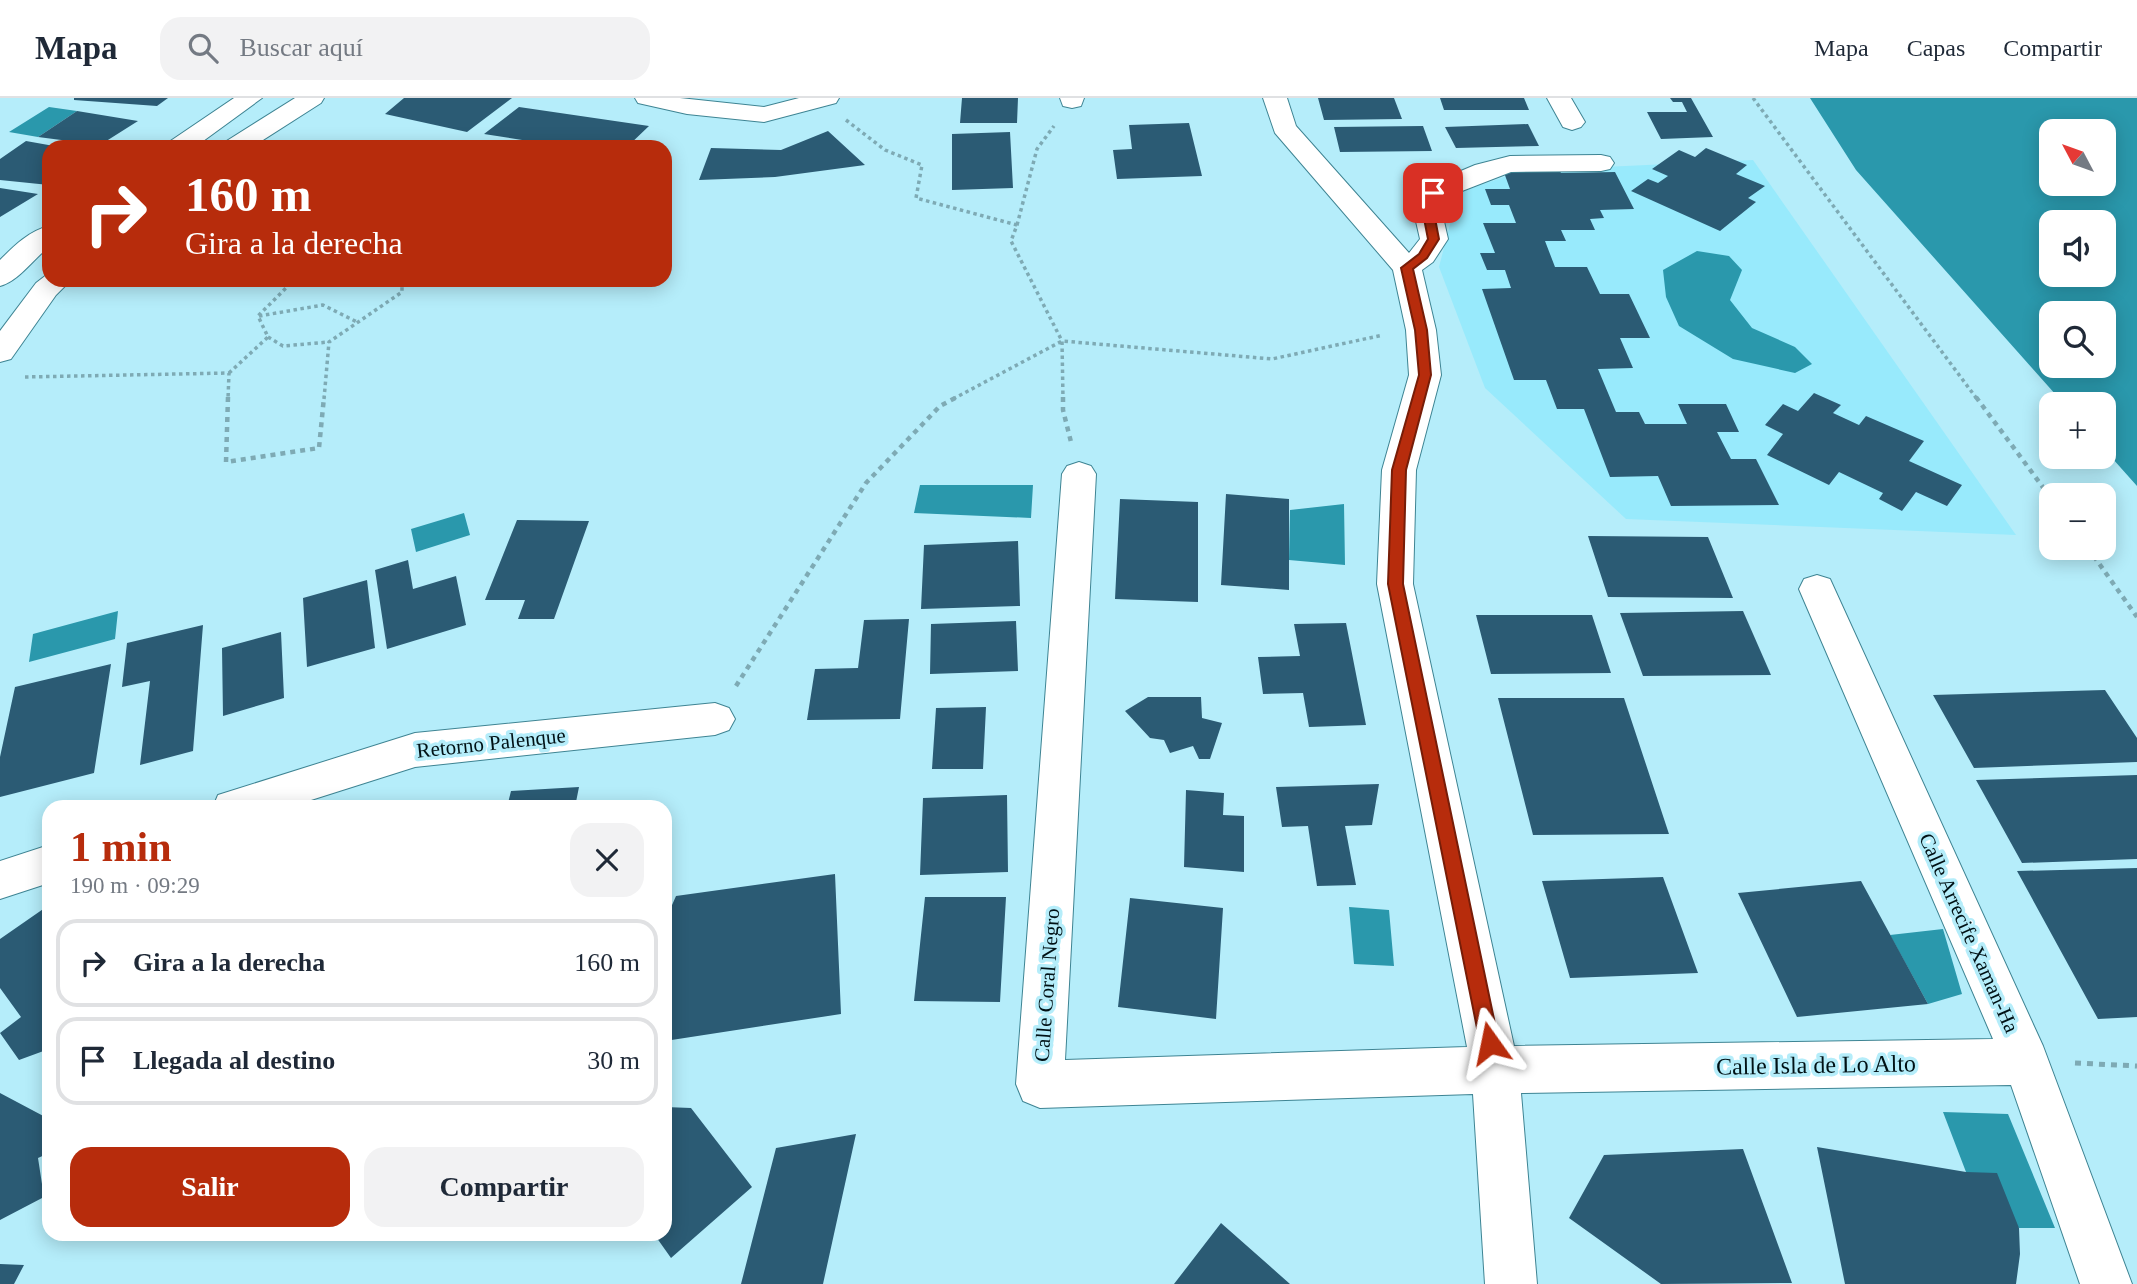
<!DOCTYPE html>
<html lang="es">
<head>
<meta charset="utf-8">
<style>
  body { margin:0; font-family:Georgia,serif; background:#f2f2f3; color:#1f2937; height:100vh; display:flex; flex-direction:column; font-size:26px; white-space:nowrap }
  * { box-sizing:border-box; margin:0 }
  p { font-size:23px; color:#747a83 }
  .icon { flex:none; width:38px; height:38px; fill:none; stroke:currentColor; stroke-width:2; stroke-linecap:round; stroke-linejoin:round }
  .map { position:relative; flex:1; overflow:hidden }
  .details { position:absolute; left:42px; top:702px; width:630px; height:441px; display:flex; flex-direction:column; background:#fff; border-radius:21px; box-shadow:0 4px 18px #0003 }
  .details>* { flex:none }
  .guide { position:absolute; left:42px; top:42px; width:630px; height:147px; border-radius:21px; box-shadow:0 4px 18px #0003; background:#b72c0c; color:#fff; overflow:hidden }
  .needle { width:46px; rotate:311deg }
  .tools { position:absolute; left:2039px; top:21px; display:grid; gap:14px }
  .tools a { display:grid; place-items:center; width:77px; height:77px; border-radius:14px; background:#fff; box-shadow:0 4px 18px #0003; font-size:35px }
  .pin { position:absolute; display:grid; place-items:center; width:60px; height:60px; color:#fff; margin:-30px; border-radius:14px; box-shadow:0 4px 10px #0006 }
  .me { position:absolute; width:77px; margin:-38px; rotate:348deg; stroke-linejoin:round; filter:drop-shadow(0 0 5px #0008) }
  .turn { display:flex; align-items:center; gap:24px; height:147px; padding:0 28px; font-size:32px }
  .turn .icon { width:91px; height:91px; stroke-width:2.5 }
  .turn b { display:block; font-size:49px; line-height:60px }
  .round { display:grid; place-items:center; flex:none; width:74px; height:74px; border-radius:21px; background:#f2f2f3 }
  .headline { display:flex; align-items:center; justify-content:space-between; height:119px; padding:0 28px }
  h1 { font-size:42px; font-weight:800; line-height:52px; color:#b72c0c }
  .cta { display:flex; gap:14px; margin-top:auto; padding:14px 28px }
  .cta a { flex:1; height:80px; border-radius:21px; background:#b72c0c; color:#fff; font-size:28px; font-weight:800; line-height:80px; text-align:center }
  .cta a+a { background:#f2f2f3; color:#1f2937 }
  ul { padding:0; list-style:none }
  li { display:flex; align-items:center; gap:21px; height:88px; margin:0 14px 10px; padding:0 14px; border:4px solid #e0e1e3; border-radius:21px }
  li div { flex:1 }
  li b { display:block; font-size:26px }
  li em { font-style:normal }
  header { display:flex; align-items:center; gap:42px; box-sizing:border-box; height:98px; padding:0 35px; background:#fff; border-bottom:2px solid #e0e1e3 }
  header strong { font-size:33px }
  nav { display:flex; gap:38px; margin-inline-start:auto; font-size:24px }
  .search { width:490px; height:63px; background:#f2f2f3; display:flex; align-items:center; gap:18px; box-sizing:border-box; padding:0 24px; border-radius:21px; color:#747a83; font-size:26px }
  .map>svg:first-child { display:block }
  .built { fill:#98eafc }
  .water { fill:#2a98ac; fill-rule:evenodd }
  .building { fill:#2b5b74 }
  .lines { fill:none; stroke-linecap:round; stroke-linejoin:round }
  .minor-casing { stroke:#3e8493; stroke-width:2 }
  .major-casing { stroke:#3e8493; stroke-width:2 }
  .path-far2 { stroke:#7eaab4; stroke-width:3.5; stroke-dasharray:3.5 3.5; stroke-linecap:butt }
  .path-far1 { stroke:#7eaab4; stroke-width:4.5; stroke-dasharray:5 5; stroke-linecap:butt }
  .path { stroke:#7eaab4; stroke-width:5; stroke-dasharray:6 6; stroke-linecap:butt }
  .minor { fill:#fff; fill-rule:evenodd }
  .major { fill:#fff; fill-rule:evenodd }
  .route { fill:#b72c0c; stroke:#771d08; stroke-width:2 }
  .labels { text-anchor:middle; stroke-width:7; stroke-linejoin:round; paint-order:stroke }
  .street-label { font-size:21px; fill:#001115; stroke:#b5edfa }
  .near-street-label { font-size:24px; fill:#001115; stroke:#b5edfa }
</style>
</head>
<body>
<header>
<strong>Mapa</strong>
<div class="search"><svg class="icon" aria-label="search" viewBox="0 0 24 24"><circle cx="10" cy="10" r="6"/><path d="M15 15l6 6"/></svg>Buscar aquí</div>
<nav><a>Mapa</a><a>Capas</a><a>Compartir</a></nav>
</header>
<div class="map">
<svg width="2137" height="1186" viewBox="0 0 2137 1186">
  <rect width="100%" height="100%" fill="#b5edfa"/>
  <!-- built -->
  <path class="built" d="M1753,62L2016,437L1626,421L1485,290L1439,169L1458,95L1521,73Z"/>
  <!-- water -->
  <path class="water" d="M1810,0H2137V388L2104,351V306H2064L1856,72ZM2104,33V86H2051V33ZM2104,124V177H2051V124ZM2104,215V268H2051V215Z
    M49,9L77,13L38,39L9,34Z
    M1697,153L1729,158L1742,172L1730,202L1752,230L1795,249L1812,266L1795,275L1733,261L1679,228L1666,199L1663,172Z
    M920,387H1033L1031,420L914,415Z
    M1344,406L1345,467L1289,462L1290,412Z
    M464,415L470,437L416,454L411,431Z
    M118,513L115,541L29,564L33,536Z
    M1349,809L1389,812L1394,868L1354,866Z
    M1943,831L1962,896L1928,906L1890,837Z
    M1943,1014L2008,1016L2055,1130H2019L1966,1074Z"/>
  <!-- building -->
  <path class="building" d="M74,0H168L157,8L74,2Z
    M404,0H512L467,34L385,16Z
    M962,0H1018L1017,25H960Z
    M1318,0H1394L1402,21L1324,22Z
    M1440,0H1524L1529,12H1444Z
    M1670,0H1691L1713,39L1661,41L1647,14H1687L1682,4H1673Z
    M519,9L649,28L627,49H566L484,36Z
    M77,13L138,23L100,47L38,39Z
    M1189,25L1202,78L1117,81L1113,52L1132,51L1129,27Z
    M1528,26L1539,48L1456,50L1445,29Z
    M1423,28L1432,53L1340,54L1334,29Z
    M828,33L865,67L775,79L699,82L711,50L781,52Z
    M1010,34L1013,90L952,92V36Z
    M26,43L54,48L49,49V87L0,82V61Z
    M1706,50L1747,67L1736,76L1765,88L1748,100L1756,104L1720,133L1631,93L1648,81L1658,85L1668,78L1652,71L1679,52L1695,59Z
    M1502,69H1558L1561,75L1615,74L1634,111L1600,112L1604,120L1590,121L1595,132H1561L1566,143H1545L1555,169H1587L1600,196H1629L1650,240H1620L1633,270L1598,271L1616,314H1639L1645,326H1687L1678,306H1726L1739,334H1717L1731,361H1756L1779,407L1671,408L1658,378L1610,379L1584,311H1557L1546,282H1514L1482,191L1511,190L1505,172H1487L1480,155H1495L1483,125H1516L1509,107H1491L1485,91H1510Z
    M0,90L38,96L0,119Z
    M1814,295L1841,307L1833,315L1859,327L1866,318L1924,343L1909,363L1962,387L1947,408L1916,394L1902,413L1879,401L1883,395L1839,374L1829,387L1767,357L1783,336L1765,327L1783,306L1798,313Z
    M1226,396L1289,401V492L1221,487Z
    M1120,401L1198,404V504L1115,501Z
    M517,422L589,423L554,521H518L525,502H485Z
    M1588,438L1708,439L1733,500L1608,499Z
    M1018,443L1020,508L921,511L924,447Z
    M408,462L413,491L456,478L466,527L387,551L375,472Z
    M367,482L375,550L307,569L303,500Z
    M1743,513L1771,577L1643,578L1620,515Z
    M1476,517H1592L1611,575L1491,576Z
    M909,521L900,621L807,622L815,571L858,570L864,522Z
    M1016,523L1018,573L930,576L931,526Z
    M1346,525L1366,627L1309,629L1303,595L1263,596L1258,559L1300,558L1294,526Z
    M203,527L193,653L140,667L150,583L122,589L127,545Z
    M281,534L284,600L223,618L222,550Z
    M111,566L94,675L0,699V659L15,589Z
    M2105,592L2137,640V664L1974,670L1933,597Z
    M1148,599H1201L1202,620L1222,625L1210,661H1199L1193,648L1170,655L1164,642L1150,640L1125,613Z
    M1498,600H1624L1669,736L1533,737Z
    M986,609L983,671H932L936,610Z
    M2137,677V761L2022,765L1976,682Z
    M1379,686L1372,727L1345,728L1356,787L1317,788L1308,728L1282,729L1276,689Z
    M579,689L575,709H507L511,693Z
    M1186,692L1224,695L1223,717L1244,718V774L1184,769Z
    M1007,697L1008,774L920,777L923,700Z
    M2137,770V919L2098,921L2017,773Z
    M835,776L841,916L665,943V823L676,798Z
    M1663,779L1698,875L1570,880L1542,783Z
    M1861,783L1928,906L1797,919L1738,795Z
    M925,799H1006L1000,904L914,903Z
    M1130,800L1223,810L1216,921L1118,909Z
    M49,807V951L19,962L0,935L21,919L0,890V841Z
    M0,995L49,1021V1055L38,1060L44,1099L0,1122Z
    M665,1009L691,1010L752,1089L671,1160L654,1136H665Z
    M856,1036L823,1186H741L776,1050Z
    M1817,1049L1966,1074L1997,1075L2019,1130L2020,1156L2016,1186H1845Z
    M1743,1051L1792,1185L1661,1186L1569,1120L1604,1057Z
    M1221,1125L1290,1186H1174Z
    M0,1166L24,1167L14,1186H0Z"/>
  <g class="lines">
    <!-- minor casing -->
    <g class="minor-casing">
      <path id="minor" d="M635,0H680L764,9L799,0H839L836,5L764,24L687,16L638,5Z
        M1060,0H1084L1081,8L1072,10L1063,8Z
        M1263,0H1287L1296,28L1409,155L1420,141L1413,110L1423,89L1475,67L1510,58L1601,57L1610,59L1614,65L1610,71L1601,73L1511,74L1444,100L1441,110L1448,141L1433,164L1422,172L1436,232L1441,277L1416,372L1413,486L1514,948L1993,941L1799,491L1804,481L1817,477L1830,481L2043,948L2132,1186H2080L2011,987L1521,995L1537,1186H1485L1473,996L1040,1010L1023,1003L1016,986L1062,376L1067,368L1079,364L1091,368L1096,376L1065,962L1467,949L1377,486L1382,372L1409,277L1406,232L1393,172L1275,35Z
        M1547,0H1571L1585,24L1581,29L1572,32L1563,29Z
        M715,605L729,610L735,621L729,632L715,637L415,669L289,709H213L218,697L415,635Z
        M49,747V785L0,801V763Z"/>
    </g>
    <!-- major casing -->
    <g class="major-casing">
      <path id="major" d="M234,0H262L195,49H165L169,44Z
        M295,0H324L321,5L252,49H221L225,44Z
        M49,128V149C33,161 19,183 0,188V162C14,148 29,133 49,128Z
        M49,175V182H71L56,197L11,261L0,264V233L36,185Z"/>
    </g>
    <!-- path-far2 -->
    <path class="path-far2" d="M1753,0L1977,301
      M846,22L885,52L922,67L916,100L1017,127L1011,143L1062,243L1063,301
      M1017,127L1037,51L1054,28
      M259,218L323,207L357,224
      M268,239L283,248L329,244
      M229,275L268,239L258,218L294,182
      M25,279L229,275L228,301
      M324,301L329,244L402,194V182
      M953,301L1062,243L1272,261L1383,237"/>
    <!-- path-far1 -->
    <path class="path-far1" d="M228,299L226,364L319,350L324,299
      M1063,299V312L1071,344
      M1976,299L2051,400
      M2088,450L2137,519
      M736,588L866,385L940,308L957,299"/>
    <!-- path -->
    <path class="path" d="M2075,965L2137,968"/>
    <!-- minor -->
    <use href="#minor" class="minor"/>
    <!-- major -->
    <use href="#major" class="major"/>
  </g>
  <!-- route -->
  <path class="route" d="M1429,93L1438,95L1433,110L1439,141L1427,160L1413,171L1427,232L1431,277L1406,372L1403,486L1499,945L1497,952L1490,954L1483,952L1480,945L1388,486L1392,372L1419,277L1415,232L1401,170L1419,156L1428,141L1422,110Z"/>
  <g class="labels">
    <!-- street labels -->
    <g class="street-label">
      <text transform="translate(491 645) rotate(-6)" y="7">Retorno Palenque</text>
      <text transform="translate(1969 835) rotate(66)" y="7">Calle Arrecife Xaman-Ha</text>
      <text transform="translate(1047 887) rotate(-86)" y="7">Calle Coral Negro</text>
    </g>
    <!-- near-street labels -->
    <g class="near-street-label">
      <text transform="translate(1816 967) rotate(-1)" y="8">Calle Isla de Lo Alto</text>
    </g>
  </g>
</svg>
<div class="tools">
<a><svg class="needle" viewBox="-14 -14 28 28"><path d="M0-13l5 13h-10z" fill="#e53935"/><path d="M0 13l5-13h-10z" fill="#747a83"/></svg></a>
<a><svg class="icon" aria-label="sound" viewBox="0 0 24 24"><path d="M4 9h4l5-4v14l-5-4H4zM17 9q2 3 0 6"/></svg></a>
<a><svg class="icon" aria-label="search" viewBox="0 0 24 24"><circle cx="10" cy="10" r="6"/><path d="M15 15l6 6"/></svg></a>
<a>+</a>
<a>−</a>
</div>
<div class="pin" style="left:1433px;top:95px;background:#d93025"><svg class="icon" aria-label="arrive" viewBox="0 0 24 24"><path d="M6 21V4h12l-3 4 3 4H6"/></svg></div>
<svg class="me" style="left:1490px;top:945px" viewBox="-20 -20 40 40"><path d="M0-17L14 15 0 8-14 15z" fill="#b72c0c" stroke="#fff" stroke-width="4"/></svg>
<div class="guide">
<div class="turn"><svg class="icon" aria-label="right" viewBox="0 0 24 24"><path d="M7 20v-9h11M14 6l5 5-5 5"/></svg><div><b>160 m</b>Gira a la derecha</div></div>
</div>
<section class="details">
<div class="headline"><div><h1>1 min</h1><p>190 m · 09:29</p></div><a class="round"><svg class="icon" aria-label="close" viewBox="0 0 24 24"><path d="M6 6l12 12M18 6L6 18"/></svg></a></div>
<ul>
<li><svg class="icon" aria-label="right" viewBox="0 0 24 24"><path d="M7 20v-9h11M14 6l5 5-5 5"/></svg><div><b>Gira a la derecha</b></div><em>160 m</em></li>
<li><svg class="icon" aria-label="arrive" viewBox="0 0 24 24"><path d="M6 21V4h12l-3 4 3 4H6"/></svg><div><b>Llegada al destino</b></div><em>30 m</em></li>
</ul>
<div class="cta"><a>Salir</a><a>Compartir</a></div>
</section>
</div>
</body>
</html>
